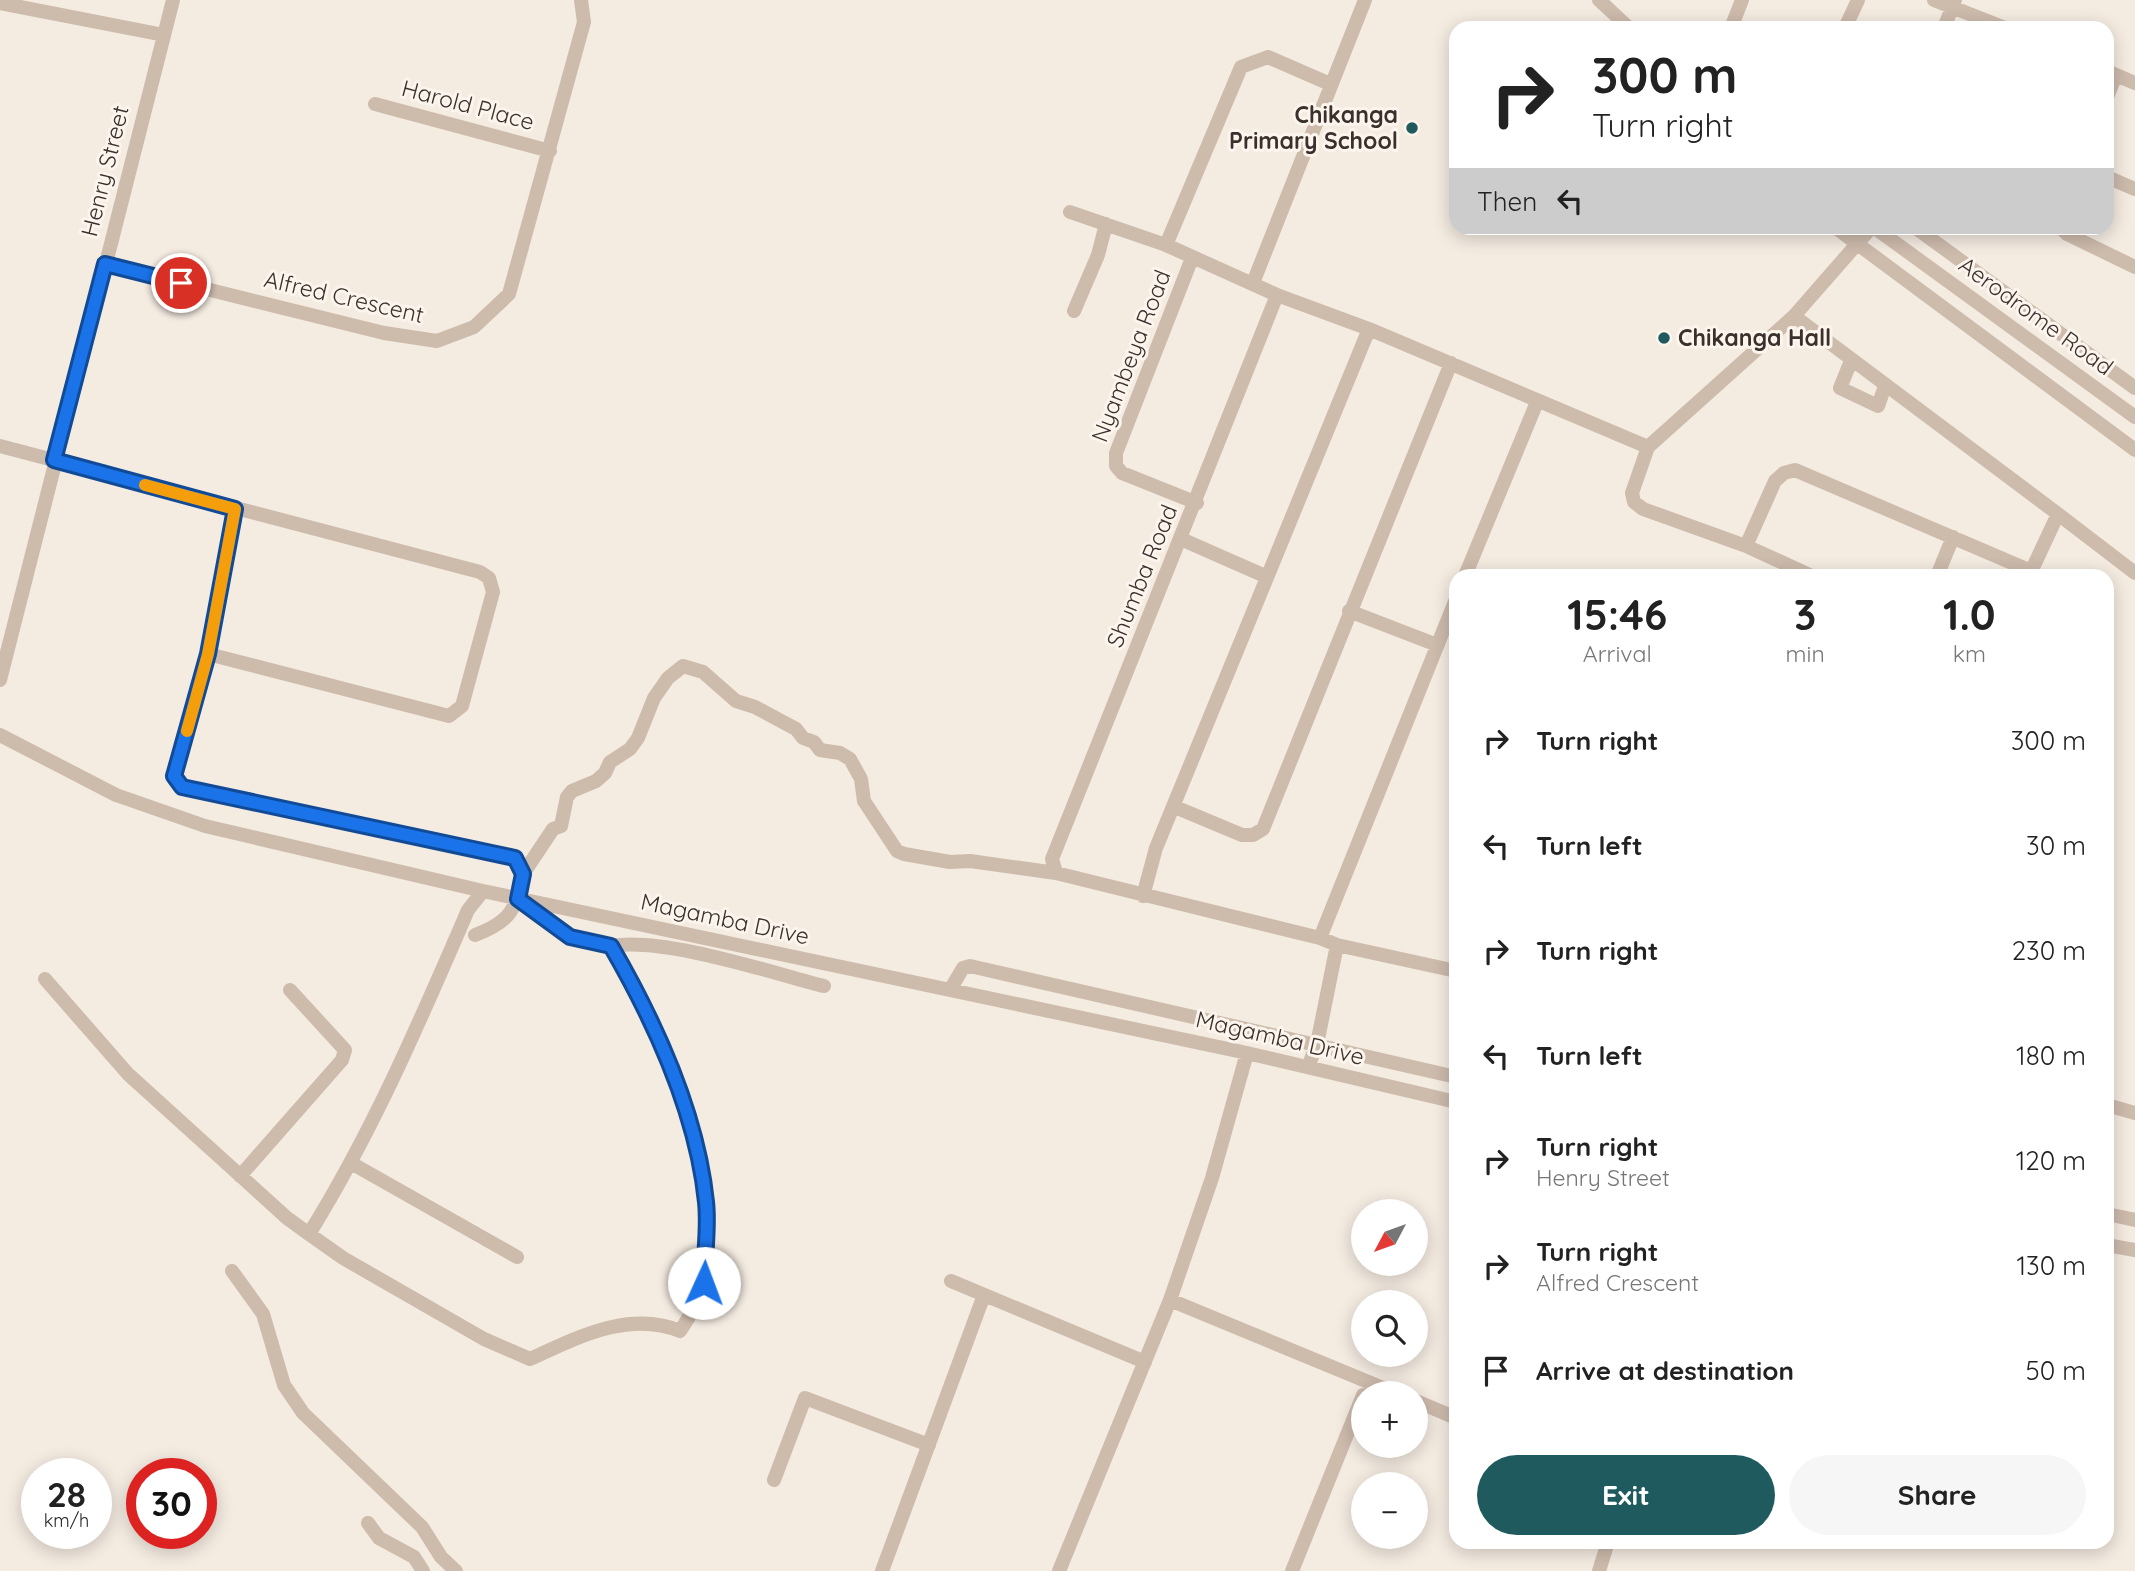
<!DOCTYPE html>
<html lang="en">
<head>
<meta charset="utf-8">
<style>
  body { margin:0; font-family:Quicksand,sans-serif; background:#f6f6f6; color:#222; height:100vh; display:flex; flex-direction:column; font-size:26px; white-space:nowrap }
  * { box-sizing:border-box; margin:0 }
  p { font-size:23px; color:#767676 }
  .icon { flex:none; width:38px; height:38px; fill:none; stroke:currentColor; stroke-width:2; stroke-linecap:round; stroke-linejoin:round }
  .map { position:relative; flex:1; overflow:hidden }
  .sheet { position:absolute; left:1449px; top:569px; width:665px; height:980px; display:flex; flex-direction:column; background:#fff; border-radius:21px; box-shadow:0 4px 18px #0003 }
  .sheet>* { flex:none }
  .top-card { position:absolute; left:1449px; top:21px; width:665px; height:214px; border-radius:21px; box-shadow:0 4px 18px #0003; background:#fff; color:#222; overflow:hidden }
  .needle { width:46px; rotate:229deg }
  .buttons { position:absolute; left:1351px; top:1199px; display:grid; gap:14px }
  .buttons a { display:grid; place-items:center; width:77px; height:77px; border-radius:50%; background:#fff; box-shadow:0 4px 18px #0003; font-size:35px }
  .speed { position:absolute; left:21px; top:1458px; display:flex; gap:14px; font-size:35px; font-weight:700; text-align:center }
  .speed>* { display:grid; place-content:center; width:91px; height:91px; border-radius:50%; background:#fff; box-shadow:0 4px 18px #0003; line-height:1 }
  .speed small { font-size:18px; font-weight:400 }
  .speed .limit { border:10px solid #d22; background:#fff; color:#111 }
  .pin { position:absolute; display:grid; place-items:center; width:60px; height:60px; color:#fff; margin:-30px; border:4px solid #fff; border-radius:50%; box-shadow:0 2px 7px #0007 }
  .me { position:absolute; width:77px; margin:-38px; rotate:2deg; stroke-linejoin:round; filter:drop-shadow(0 0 5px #0008) }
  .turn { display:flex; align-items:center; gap:24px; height:147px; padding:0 28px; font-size:32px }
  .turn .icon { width:91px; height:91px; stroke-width:2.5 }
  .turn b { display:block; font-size:49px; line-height:60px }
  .then { display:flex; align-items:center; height:66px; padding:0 28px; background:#0003; gap:14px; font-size:26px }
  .eta { display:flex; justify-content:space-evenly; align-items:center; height:119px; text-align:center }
  .eta b { font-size:42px; font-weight:800; line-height:49px }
  .primary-button { display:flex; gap:14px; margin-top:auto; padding:14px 28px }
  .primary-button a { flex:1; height:80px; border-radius:42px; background:#1f5a5e; color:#fff; font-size:28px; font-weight:800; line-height:80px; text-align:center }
  .primary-button a+a { background:#f6f6f6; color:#222 }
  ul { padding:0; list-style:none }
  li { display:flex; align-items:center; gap:21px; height:105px; padding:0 28px }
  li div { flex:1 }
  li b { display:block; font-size:26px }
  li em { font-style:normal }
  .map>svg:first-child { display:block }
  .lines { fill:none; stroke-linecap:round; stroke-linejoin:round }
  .minor { stroke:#cdbbac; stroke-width:14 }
  .route-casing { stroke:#114b97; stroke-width:18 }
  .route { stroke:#1a73e8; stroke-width:12 }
  .slow { stroke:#f59e0b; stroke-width:12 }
  .poi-dot { fill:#1f5a5e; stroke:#fbf5ee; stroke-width:2.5 }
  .labels { text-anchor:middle; stroke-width:6; stroke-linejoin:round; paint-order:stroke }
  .street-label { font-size:23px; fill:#3b302b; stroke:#fbf5ee }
  .poi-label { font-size:23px; font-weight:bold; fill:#3b302b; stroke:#fbf5ee; text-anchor:end }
</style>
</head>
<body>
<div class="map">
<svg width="2135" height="1571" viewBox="0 0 2135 1571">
  <rect width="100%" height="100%" fill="#f4ebe1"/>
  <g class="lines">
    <!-- minor -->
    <path class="minor" d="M1599,0L1629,28
      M1934,0L2005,28
      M0,3L164,35
      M1731,28L1742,0
      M1845,28L1858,0
      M1944,28L1955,0
      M2107,71L2116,75L2107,97
      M2116,75L2135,83
      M375,104L550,151
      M2107,177L2135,189
      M1070,212L1166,245L1277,295L1369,329L1648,447L1794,316L1871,228
      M1836,228L2135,450
      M1875,228L2135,417
      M1916,228L2135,388
      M2061,228L2067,234L2135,267
      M1166,245L1241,67L1268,57L1330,84
      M1192,258L1116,453V466L1122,473L1197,503
      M105,264L384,333L437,341L474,327L509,294L584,22L581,0
      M1253,283L1365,0
      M1074,311L1098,255L1106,224
      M1794,316L2058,514L2029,576
      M1851,361L1840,388L1878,406L1885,386
      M0,446L480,572L489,578L493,592L462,706L449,716L208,654
      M1648,447L1632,493L1634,502L1643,509L1746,546L1775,481L1784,473L1795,470L2031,571
      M235,509L208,654L174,776L182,787L515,857L523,874C516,910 510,922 475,935
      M2058,514L2135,573
      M1181,539L1265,576
      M1746,546L1812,576
      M1465,576L1537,402
      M1937,576L1953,537
      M1349,611L1437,645
      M0,680L173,0
      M0,735L116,795L205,826L483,891L1247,1053L1456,1102
      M1175,807L1242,835H1253L1263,829L1451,363
      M1056,873L1052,859L1277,295
      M523,874L553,829L561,826L567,797L572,791L596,781L605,773L610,762L630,749L638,738L654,698L668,678L683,666L703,672L736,701L755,707L796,729L803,738L814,742L820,750L840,753L850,759L861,779L864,801L897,851L904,854L950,862L970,861L1056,873L1320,938L1337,945L1456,971
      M1143,896L1156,848L1369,329
      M1320,938L1456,599
      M611,946C665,937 769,972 824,986
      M45,979L128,1074L287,1218L309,1234C373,1131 420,1021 468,910L483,891
      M950,990L963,968L970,966L1456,1077
      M1308,1067L1317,1044L1337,945
      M2107,1105L2135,1113
      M351,1163L517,1257
      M240,1176L342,1060L345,1050L290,990
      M2107,1214L2135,1220
      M309,1234L343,1258L484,1339L530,1359C576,1338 629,1310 680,1331C752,1231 666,1039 611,946L571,937L524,902
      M2107,1245L2135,1250
      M232,1271L263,1314L284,1385L303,1413L422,1527L441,1557L456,1571
      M951,1281L1145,1362
      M1170,1300L1395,1393
      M1416,1401L1456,1418
      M774,1480L805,1398L929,1445
      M368,1523L379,1538L414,1557L423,1571
      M882,1571L984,1295
      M1059,1571L1170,1300L1212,1178L1247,1053
      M1292,1571L1363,1395
      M1599,1571L1608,1542"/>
  </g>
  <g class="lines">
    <!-- route casing -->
    <g class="route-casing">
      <path id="route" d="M181,283L105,264L54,460L235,509L208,654L174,776L182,787L515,858L523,874L518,899L570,937L611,946C655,1022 697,1113 706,1202C709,1228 704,1257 704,1283"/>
    </g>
    <!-- route -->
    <use href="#route" class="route"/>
    <!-- slow -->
    <path class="slow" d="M145,485L235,509L208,654L187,731"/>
  </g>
  <!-- markers -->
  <g class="poi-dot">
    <circle cx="1412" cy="128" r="7"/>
    <circle cx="1664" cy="338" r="7"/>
  </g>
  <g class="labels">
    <!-- street labels -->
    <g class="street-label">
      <text transform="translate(468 105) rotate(15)" y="8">Harold Place</text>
      <text transform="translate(105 171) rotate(-76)" y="8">Henry Street</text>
      <text transform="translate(344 297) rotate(13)" y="8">Alfred Crescent</text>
      <text transform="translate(2036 316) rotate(36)" y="8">Aerodrome Road</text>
      <text transform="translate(1131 356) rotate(-69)" y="8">Nyambeya Road</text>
      <text transform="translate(1142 576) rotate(-68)" y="8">Shumba Road</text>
      <text transform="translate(725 919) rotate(12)" y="8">Magamba Drive</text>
      <text transform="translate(1280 1038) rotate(13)" y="8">Magamba Drive</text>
    </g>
    <!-- poi labels -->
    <g class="poi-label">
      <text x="1398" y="123">Chikanga<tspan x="1398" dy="26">Primary School</tspan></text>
      <text x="1678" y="346" text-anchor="start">Chikanga Hall</text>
    </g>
  </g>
</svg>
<div class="buttons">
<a><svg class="needle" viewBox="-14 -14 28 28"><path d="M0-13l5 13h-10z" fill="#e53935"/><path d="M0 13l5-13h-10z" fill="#767676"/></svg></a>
<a><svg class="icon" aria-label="search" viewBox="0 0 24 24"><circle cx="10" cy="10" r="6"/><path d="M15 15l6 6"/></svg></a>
<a>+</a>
<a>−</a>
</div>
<div class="speed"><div>28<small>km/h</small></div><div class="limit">30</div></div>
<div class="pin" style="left:181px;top:283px;background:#d93025"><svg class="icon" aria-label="arrive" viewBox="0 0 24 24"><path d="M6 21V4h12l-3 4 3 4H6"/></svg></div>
<svg class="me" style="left:704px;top:1283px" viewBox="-20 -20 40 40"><circle r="19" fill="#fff"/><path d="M0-13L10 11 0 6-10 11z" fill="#1a73e8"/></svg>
<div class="top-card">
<div class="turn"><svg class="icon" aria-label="right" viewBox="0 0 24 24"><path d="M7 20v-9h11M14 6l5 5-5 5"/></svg><div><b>300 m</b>Turn right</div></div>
<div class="then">Then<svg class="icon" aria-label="left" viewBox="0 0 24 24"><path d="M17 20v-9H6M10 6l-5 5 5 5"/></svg></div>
</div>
<section class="sheet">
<div class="eta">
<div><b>15:46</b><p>Arrival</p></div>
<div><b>3</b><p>min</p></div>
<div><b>1.0</b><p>km</p></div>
</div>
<ul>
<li><svg class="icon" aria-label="right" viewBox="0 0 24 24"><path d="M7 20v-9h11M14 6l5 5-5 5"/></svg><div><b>Turn right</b></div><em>300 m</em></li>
<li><svg class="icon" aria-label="left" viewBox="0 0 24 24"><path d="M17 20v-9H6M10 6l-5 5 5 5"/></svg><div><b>Turn left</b></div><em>30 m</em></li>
<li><svg class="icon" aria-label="right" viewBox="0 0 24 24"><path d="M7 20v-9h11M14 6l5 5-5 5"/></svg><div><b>Turn right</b></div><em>230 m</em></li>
<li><svg class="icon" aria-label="left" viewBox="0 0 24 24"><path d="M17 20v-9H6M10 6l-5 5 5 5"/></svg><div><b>Turn left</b></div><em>180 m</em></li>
<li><svg class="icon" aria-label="right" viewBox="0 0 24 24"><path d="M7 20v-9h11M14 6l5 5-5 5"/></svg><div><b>Turn right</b><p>Henry Street</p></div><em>120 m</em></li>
<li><svg class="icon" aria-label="right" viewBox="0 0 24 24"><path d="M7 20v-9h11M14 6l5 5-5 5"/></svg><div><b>Turn right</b><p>Alfred Crescent</p></div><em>130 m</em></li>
<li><svg class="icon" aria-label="arrive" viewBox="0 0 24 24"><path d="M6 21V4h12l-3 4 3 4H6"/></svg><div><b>Arrive at destination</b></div><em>50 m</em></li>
</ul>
<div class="primary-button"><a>Exit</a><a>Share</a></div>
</section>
</div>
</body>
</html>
